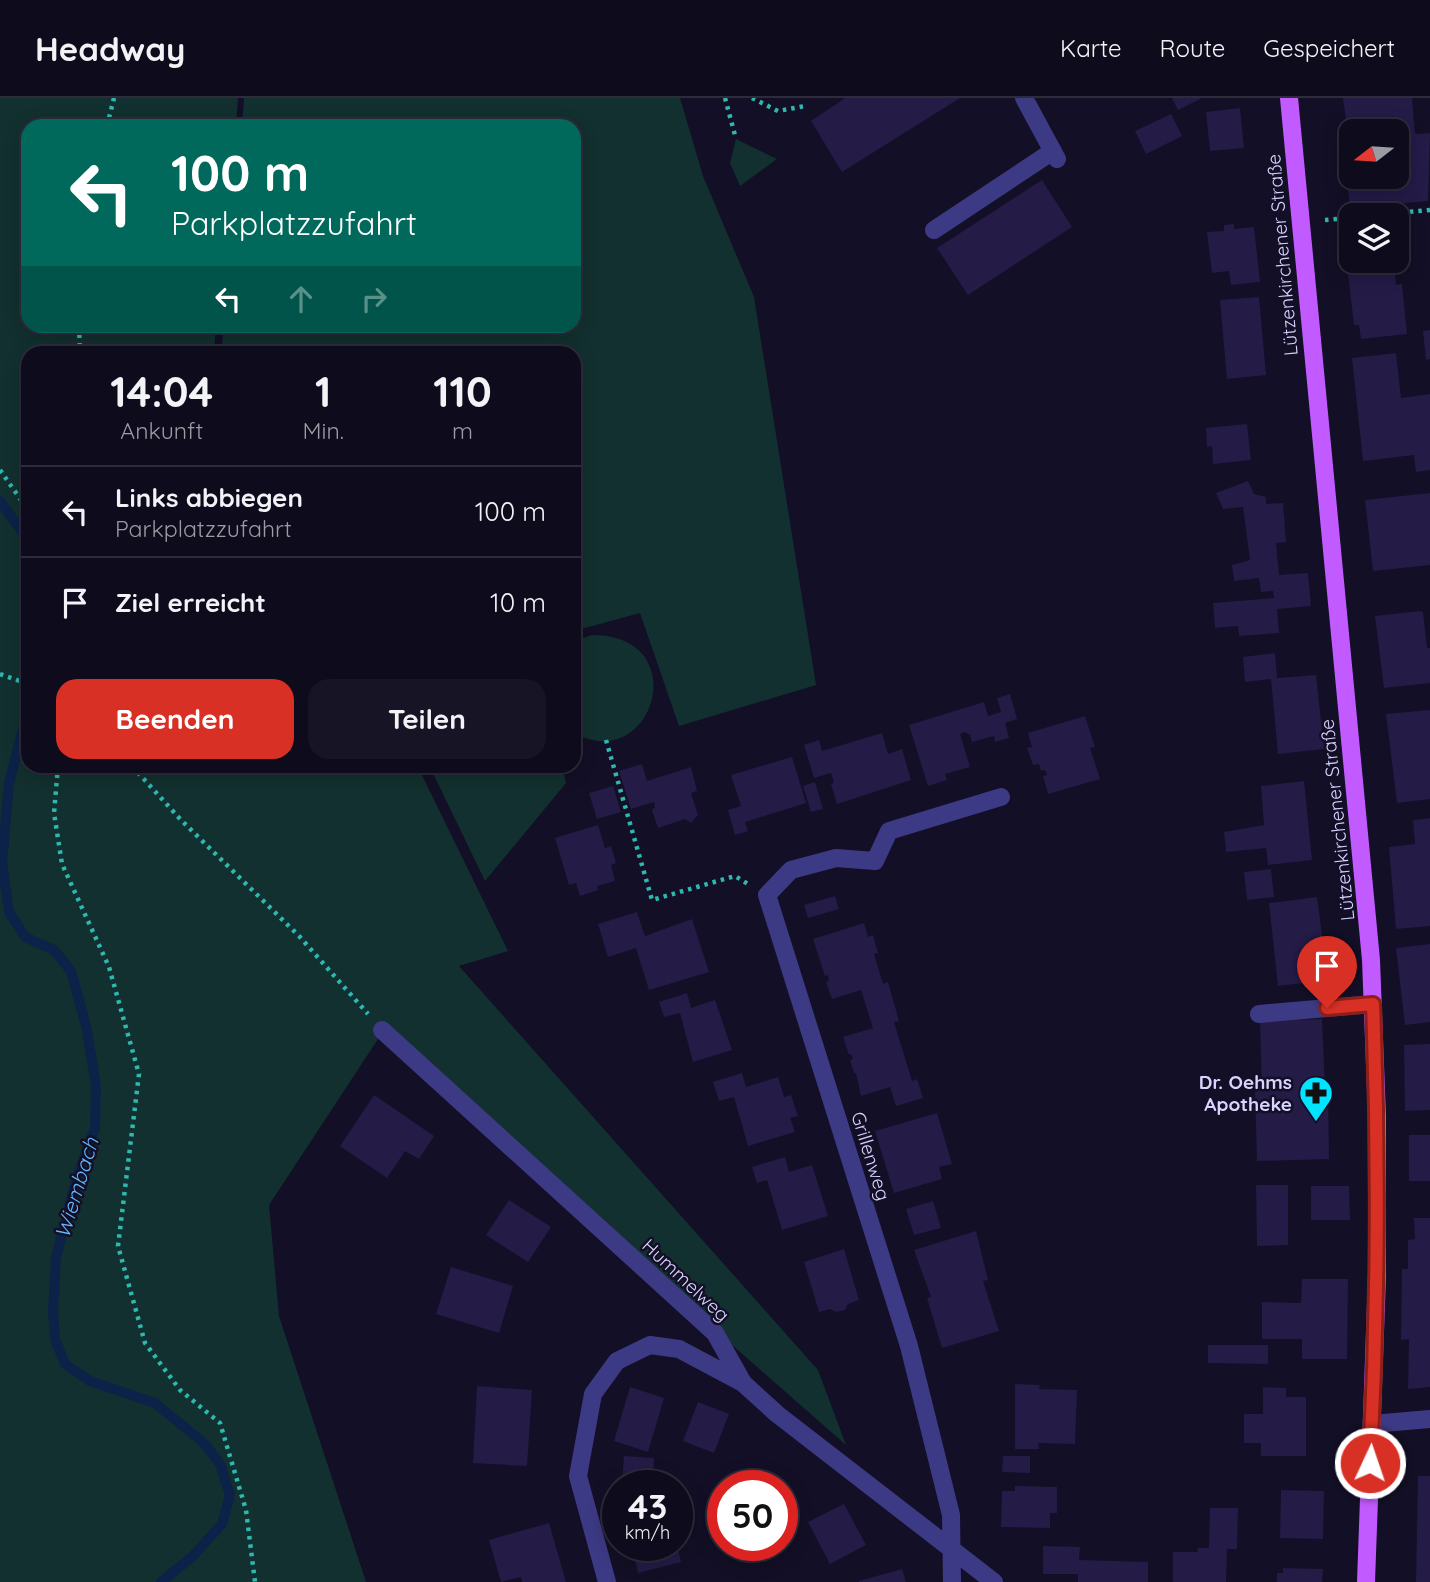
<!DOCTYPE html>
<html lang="de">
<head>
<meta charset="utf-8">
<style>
  body { margin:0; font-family:Quicksand,sans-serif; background:#171425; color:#f1f3f6; height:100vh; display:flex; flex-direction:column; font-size:26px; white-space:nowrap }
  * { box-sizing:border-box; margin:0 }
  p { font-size:23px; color:#9b9ba3 }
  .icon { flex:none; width:38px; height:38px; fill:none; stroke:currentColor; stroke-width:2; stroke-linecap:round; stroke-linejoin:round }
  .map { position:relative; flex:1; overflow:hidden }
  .details { position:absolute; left:21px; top:248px; width:560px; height:427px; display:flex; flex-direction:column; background:#0e0b1c; border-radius:21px; box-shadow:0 4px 18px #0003,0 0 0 2px #2e2b3b }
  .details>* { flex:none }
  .banner { position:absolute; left:21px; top:21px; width:560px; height:214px; border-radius:21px; box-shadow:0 4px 18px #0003,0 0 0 2px #2e2b3b; background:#00695c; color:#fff; overflow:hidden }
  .needle { width:46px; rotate:253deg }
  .fabs { position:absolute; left:1339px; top:21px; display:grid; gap:14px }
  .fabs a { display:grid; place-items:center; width:70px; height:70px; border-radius:14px; background:#0e0b1c; box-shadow:0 4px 18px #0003,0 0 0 2px #2e2b3b; font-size:35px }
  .speed { position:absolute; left:602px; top:1372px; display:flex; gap:14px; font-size:35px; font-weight:700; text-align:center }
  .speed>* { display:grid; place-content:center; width:91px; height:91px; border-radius:50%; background:#0e0b1c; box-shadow:0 4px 18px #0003,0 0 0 2px #2e2b3b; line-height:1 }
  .speed small { font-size:18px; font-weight:400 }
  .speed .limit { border:10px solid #d22; background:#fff; color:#111 }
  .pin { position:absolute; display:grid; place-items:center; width:60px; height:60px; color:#fff; margin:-72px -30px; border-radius:50% 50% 50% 0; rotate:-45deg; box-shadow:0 0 7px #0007 }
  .pin .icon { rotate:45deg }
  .me { position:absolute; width:77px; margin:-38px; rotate:3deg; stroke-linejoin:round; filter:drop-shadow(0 0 5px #0008) }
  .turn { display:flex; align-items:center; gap:24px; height:147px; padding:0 35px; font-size:32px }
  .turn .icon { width:91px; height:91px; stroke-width:2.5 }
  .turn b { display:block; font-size:49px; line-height:60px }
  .lanes { display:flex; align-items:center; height:66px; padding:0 35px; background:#0003; justify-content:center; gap:35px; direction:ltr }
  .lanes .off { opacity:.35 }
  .eta { display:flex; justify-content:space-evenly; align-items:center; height:119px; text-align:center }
  .eta b { font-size:42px; font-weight:700; line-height:49px }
  .button { display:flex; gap:14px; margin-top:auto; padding:14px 35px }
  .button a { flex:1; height:80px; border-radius:21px; background:#d93025; color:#fff; font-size:28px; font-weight:700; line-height:80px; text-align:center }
  .button a+a { background:#171425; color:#f1f3f6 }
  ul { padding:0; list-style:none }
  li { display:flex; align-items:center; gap:21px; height:91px; padding:0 35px; border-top:2px solid #2e2b3b }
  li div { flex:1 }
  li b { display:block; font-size:26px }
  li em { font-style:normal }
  header { display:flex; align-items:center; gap:42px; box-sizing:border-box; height:98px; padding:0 35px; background:#0e0b1c; border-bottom:2px solid #2e2b3b }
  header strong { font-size:33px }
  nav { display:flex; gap:38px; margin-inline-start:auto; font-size:24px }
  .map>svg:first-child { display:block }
  .green { fill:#12302f }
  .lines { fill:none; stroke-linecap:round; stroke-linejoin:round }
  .stream { stroke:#0c2248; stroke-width:10 }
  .building { fill:#241b47 }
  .path { stroke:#2fb8b0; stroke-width:4.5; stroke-dasharray:3.5 5; stroke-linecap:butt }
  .minor { stroke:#3d3a85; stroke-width:18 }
  .major { stroke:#c25bff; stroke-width:18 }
  .route-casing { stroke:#8d1f18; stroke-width:18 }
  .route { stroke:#d93025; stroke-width:12 }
  .labels { text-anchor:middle; stroke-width:5; stroke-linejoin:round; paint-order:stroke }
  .street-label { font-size:19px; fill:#d9d4ff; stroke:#130f26 }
  .poi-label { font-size:19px; font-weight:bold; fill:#d9d4ff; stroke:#130f26; text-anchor:end }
  .water-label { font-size:21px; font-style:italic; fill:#62b6ff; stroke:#130f26 }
</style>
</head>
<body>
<header>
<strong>Headway</strong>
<nav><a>Karte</a><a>Route</a><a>Gespeichert</a></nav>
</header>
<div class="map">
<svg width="1430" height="1484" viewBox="0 0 1430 1484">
  <rect width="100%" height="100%" fill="#130f26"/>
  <!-- green -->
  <path class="green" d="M0,0H238L236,28H28V228H216L214,255L28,256V668L418,669L508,853L459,868L818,1272L846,1347L380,938L269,1107L279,1218L366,1484H0Z
    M244,0H680L703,78L754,199L816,587L679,628L640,515L574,533V256L221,255L224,228H574V28H242Z
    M736,41L777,61L740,88L730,65Z
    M592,537C696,537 653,678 574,635V543Z
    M430,669H562L566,685L485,783Z"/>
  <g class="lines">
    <!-- stream -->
    <path class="stream" d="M0,403L28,442
      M28,612L9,685L2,765L9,814L25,839L54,852L71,873L86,928L96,988L95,1030L76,1082L56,1160L53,1213L55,1241L65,1266L90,1283L155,1305L204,1345L220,1366L230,1397L222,1426L193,1458L161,1484"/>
  </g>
  <!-- building -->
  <path class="building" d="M845,0H960L842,74L811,23Z
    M1172,0H1202L1178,12Z
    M1343,0H1412L1415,36L1430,35L1428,103L1350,110L1343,44L1351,43V79H1396V33H1367L1366,20L1346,22Z
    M1240,10L1244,50L1210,53L1206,14Z
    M1171,16L1182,38L1146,56L1135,33Z
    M1042,82L1072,129L968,197L937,150Z
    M1409,122L1410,137L1399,138L1403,175L1395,176L1396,187L1402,186L1407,236L1361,241L1359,227H1354L1345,150L1351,145V163H1396V123Z
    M1234,126V131L1254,129L1260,184L1231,187L1229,173L1212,175L1207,134L1224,133V127Z
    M1259,199L1266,277L1227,281L1220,202Z
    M1430,232V261L1426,262L1423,233Z
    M1396,255L1401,300L1430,296V372L1416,374L1414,357L1363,363L1352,260Z
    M1247,326L1251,362L1213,366L1212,348L1207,349L1206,330Z
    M1248,383L1254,396L1266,399V406L1283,405L1286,444L1276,445L1279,477L1308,475L1311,508L1277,511L1279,535L1239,538L1238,528L1215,530L1213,505L1274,500L1273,493L1261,494L1259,480L1234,483L1232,467L1250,462L1243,409L1223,411L1216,395Z
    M1430,395V467L1373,473L1365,402Z
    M1420,513L1423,514L1427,550H1430V585L1384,590L1375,518Z
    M1275,555L1277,580L1316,577L1324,651L1278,656L1271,581L1245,584L1243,559Z
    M1010,596L1017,621L1005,625L1009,640L995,644L994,638L972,644L970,637L965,634L960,636L970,669L945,676L947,682L928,688L909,627L984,604L988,618L1001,614L997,600Z
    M1430,612V701L1397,705L1386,616Z
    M1085,618L1095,649L1090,650L1100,681L1048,696L1043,678L1047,677L1045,672L1041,673L1039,666L1033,667L1027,650L1032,649L1028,635Z
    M882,635L888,656L902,651L911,682L837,706L831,686L834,685L831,675L814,680L804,647L819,642L822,653Z
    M792,659L806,705L745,724L748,733L735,737L728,712L741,708L731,677Z
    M642,666L647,683L691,669L697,693L691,695L698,717L691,725L685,721L658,730L652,712L655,709L654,704L631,711L619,673Z
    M1304,683L1312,762L1268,767L1266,750L1226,754L1224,734L1264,727L1261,688Z
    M815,684L823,711L811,714L803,688Z
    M613,688L621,714L597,721L589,695Z
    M1430,720V828L1396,831L1389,749L1415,746L1413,722Z
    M598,727L605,750L611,748L616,765L611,767L615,783L597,788L598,792L580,798L576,785L569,787L555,740Z
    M1271,771L1274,799L1247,802L1244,774Z
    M835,798L839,811L808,820L804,807Z
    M1317,799L1328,882L1278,888L1269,805Z
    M637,814L645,838L692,821L709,874L649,892L636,850L608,859L598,826Z
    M864,825L868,839L873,837L878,855L874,856L883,886L888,884L899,923L894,924L912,983L917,981L923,1000L896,1008L890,989L861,998L856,975H854L850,962L853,961L851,956L849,957L843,939L873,930L861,892L832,901L826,884L829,883L828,877L825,878L813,841Z
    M1430,846V924L1405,927L1396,850Z
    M687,895L691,910L715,902L732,952L693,964L680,915L664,919L659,904Z
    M1322,921L1325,991L1308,992H1328L1329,1061L1257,1063L1255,993H1262L1260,923Z
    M1430,946V1012L1405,1013L1404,947Z
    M742,975L746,989L778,979L784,999L791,997L798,1018L790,1020L795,1034L748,1048L734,999L719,1003L713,984Z
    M374,997L434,1038L419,1061L405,1053L387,1080L340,1048Z
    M937,1015L952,1066L939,1069L942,1081L894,1095L875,1033Z
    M1409,1037H1430V1083H1409Z
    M785,1059L789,1074L812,1067L828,1118L782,1132L767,1082L757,1085L752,1069Z
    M1256,1087H1288V1147L1257,1148Z
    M1311,1088H1349L1350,1122H1311Z
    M509,1102L551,1129L528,1164L486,1137Z
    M933,1103L941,1130L914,1137L906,1111Z
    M1414,1120H1430V1289L1408,1291L1409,1241L1401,1242L1402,1171H1408V1142L1415,1141Z
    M976,1133L988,1182L983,1183L999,1233L942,1250L927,1200L931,1199L914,1152Z
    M844,1151L859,1202L848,1206L845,1212L836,1214L830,1211L819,1214L804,1164Z
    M451,1169L513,1188L499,1235L436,1216Z
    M1302,1181H1348L1347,1261H1302V1241H1262V1204L1301,1205Z
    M1208,1247H1268V1266L1208,1265Z
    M1015,1286L1040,1287L1039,1291L1077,1292L1075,1346L1038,1345L1039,1351H1015Z
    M477,1288L532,1292L527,1368L473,1365Z
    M630,1289L664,1300L648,1354L614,1343Z
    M1263,1289L1286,1290V1299H1306V1358H1261V1345H1244V1316H1263Z
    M698,1304L729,1316L714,1355L683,1343Z
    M624,1358L654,1360L653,1375H648V1388L622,1386Z
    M1003,1358H1030V1375L1002,1374Z
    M1418,1378H1430V1484H1416Z
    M1015,1388L1057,1389V1415H1050V1430L1001,1429L1002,1393H1015Z
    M1281,1392L1324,1393L1323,1441L1280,1440Z
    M844,1406L866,1447L830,1466L808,1424Z
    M1210,1410H1238L1237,1451H1227L1226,1484H1173V1454H1198L1197,1450H1209Z
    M549,1425L566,1484H522L521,1479L501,1484L489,1442Z
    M632,1447H677L681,1464L638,1475Z
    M1043,1448L1080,1449L1079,1462L1148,1464V1484H1078V1476H1043Z
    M1283,1470L1323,1471L1322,1484H1277V1475H1283Z
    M902,1471L906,1484H859V1483Z"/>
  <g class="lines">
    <!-- path -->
    <path class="path" d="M725,0L736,41
      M752,0L778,13L805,8
      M107,28L114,0
      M1376,117L1430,112
      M1325,122L1351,120
      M79,228L80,256
      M0,372L28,412
      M0,576L28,586
      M606,642L652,802L735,778L748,786
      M58,668L54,715L62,766L109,869L139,976L118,1148L145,1245L180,1292L220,1325L246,1412L255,1484
      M132,668L181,722L299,838L368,916"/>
    <!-- minor -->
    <path class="minor" d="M1024,0L1057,61
      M934,132L1053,53
      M1259,916L1373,906
      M382,932L715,1235L743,1285L777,1316L994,1484
      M1372,1326L1430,1321
      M607,1484L578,1378L593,1296L617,1263L650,1247L679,1251L743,1285
      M952,1484L951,1417L909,1248L767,797L791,772L836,760L875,763L889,733L1001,699"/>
    <!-- major -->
    <path class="major" d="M1289,0L1371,862L1377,1019V1178L1366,1484"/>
  </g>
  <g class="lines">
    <!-- route casing -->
    <g class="route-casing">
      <path id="route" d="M1327,910L1373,906C1379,1059 1378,1212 1370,1365"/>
    </g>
    <!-- route -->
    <use href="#route" class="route"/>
  </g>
  <!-- icons -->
  <defs>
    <g id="pharmacy-pin" transform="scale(1.75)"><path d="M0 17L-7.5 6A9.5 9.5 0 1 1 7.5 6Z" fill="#00e5ff" stroke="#130f26"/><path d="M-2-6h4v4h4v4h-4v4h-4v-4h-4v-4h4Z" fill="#111"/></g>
  </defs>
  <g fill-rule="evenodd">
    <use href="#pharmacy-pin" x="1316" y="995"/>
  </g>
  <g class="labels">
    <!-- street labels -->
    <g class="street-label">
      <text transform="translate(1282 157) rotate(-95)" y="7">Lützenkirchener Straße</text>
      <text transform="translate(1337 722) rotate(-96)" y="7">Lützenkirchener Straße</text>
      <text transform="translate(871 1058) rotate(73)" y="7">Grillenweg</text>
      <text transform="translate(686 1182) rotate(43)" y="7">Hummelweg</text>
    </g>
    <!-- poi labels -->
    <g class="poi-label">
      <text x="1292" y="991">Dr. Oehms<tspan x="1292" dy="22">Apotheke</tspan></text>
    </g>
    <!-- water labels -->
    <g class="water-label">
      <text transform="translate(77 1090) rotate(-73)" y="7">Wiembach</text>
    </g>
  </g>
</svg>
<div class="fabs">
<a><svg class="needle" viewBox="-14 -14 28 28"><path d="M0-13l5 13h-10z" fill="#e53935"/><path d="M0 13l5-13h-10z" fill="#9b9ba3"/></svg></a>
<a><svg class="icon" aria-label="layers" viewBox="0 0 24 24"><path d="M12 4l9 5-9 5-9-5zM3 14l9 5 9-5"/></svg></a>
</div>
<div class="speed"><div>43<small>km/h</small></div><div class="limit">50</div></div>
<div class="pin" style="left:1327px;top:910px;background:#d93025"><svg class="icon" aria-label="arrive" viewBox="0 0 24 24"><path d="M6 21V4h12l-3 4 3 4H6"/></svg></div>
<svg class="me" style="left:1370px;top:1365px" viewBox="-20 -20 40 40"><circle r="17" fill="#d93025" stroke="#fff" stroke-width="3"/><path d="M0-11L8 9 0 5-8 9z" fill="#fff"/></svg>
<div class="banner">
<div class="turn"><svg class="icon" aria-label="left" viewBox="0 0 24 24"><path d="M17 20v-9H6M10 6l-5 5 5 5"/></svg><div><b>100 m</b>Parkplatzzufahrt</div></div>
<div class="lanes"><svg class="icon" aria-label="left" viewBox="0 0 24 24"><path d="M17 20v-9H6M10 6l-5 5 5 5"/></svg><svg class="icon off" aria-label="ahead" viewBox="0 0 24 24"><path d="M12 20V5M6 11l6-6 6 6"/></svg><svg class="icon off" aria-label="right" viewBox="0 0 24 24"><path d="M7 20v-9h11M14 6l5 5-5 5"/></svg></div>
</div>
<section class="details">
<div class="eta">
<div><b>14:04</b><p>Ankunft</p></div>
<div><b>1</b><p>Min.</p></div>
<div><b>110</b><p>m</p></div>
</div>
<ul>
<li><svg class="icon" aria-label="left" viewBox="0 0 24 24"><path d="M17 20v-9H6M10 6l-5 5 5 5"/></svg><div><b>Links abbiegen</b><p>Parkplatzzufahrt</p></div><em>100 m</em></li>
<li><svg class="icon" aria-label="arrive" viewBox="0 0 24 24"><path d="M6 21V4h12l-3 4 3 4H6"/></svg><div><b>Ziel erreicht</b></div><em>10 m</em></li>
</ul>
<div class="button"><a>Beenden</a><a>Teilen</a></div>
</section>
</div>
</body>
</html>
